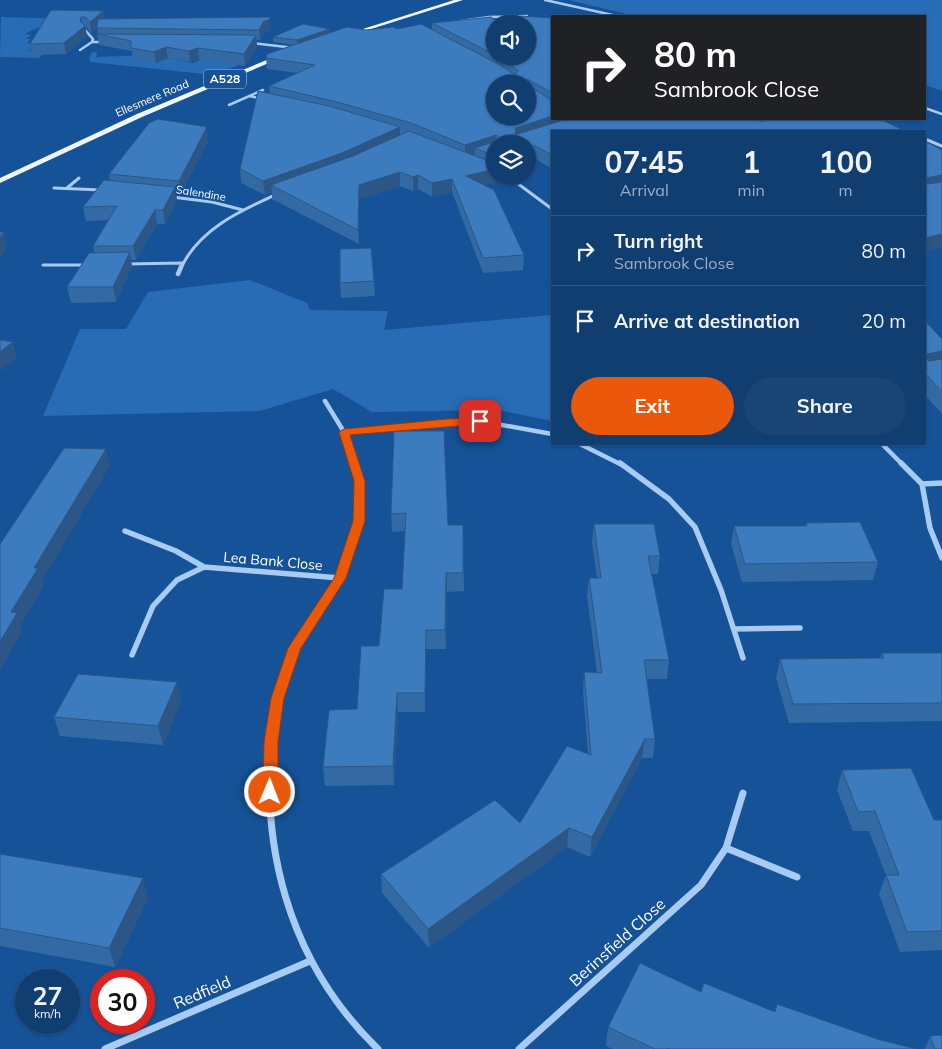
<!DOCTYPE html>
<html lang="en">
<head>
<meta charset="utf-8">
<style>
  body { margin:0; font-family:Mulish,sans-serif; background:#194576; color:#f1f3f6; height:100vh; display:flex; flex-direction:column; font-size:19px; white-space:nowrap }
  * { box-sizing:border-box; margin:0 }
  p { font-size:16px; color:#9caec3 }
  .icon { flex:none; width:28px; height:28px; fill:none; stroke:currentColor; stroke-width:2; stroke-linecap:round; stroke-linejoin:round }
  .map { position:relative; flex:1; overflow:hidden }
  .sheet { position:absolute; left:551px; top:130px; width:375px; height:315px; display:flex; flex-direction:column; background:#103e71; border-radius:0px; box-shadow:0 1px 4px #0004,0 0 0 1px #305784 }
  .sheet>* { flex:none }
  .guide { position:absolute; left:551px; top:15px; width:375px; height:105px; border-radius:0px; box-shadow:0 1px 4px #0004,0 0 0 1px #305784; background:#202124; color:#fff; overflow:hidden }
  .buttons { position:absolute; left:486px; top:15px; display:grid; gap:10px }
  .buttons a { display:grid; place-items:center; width:50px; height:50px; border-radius:50%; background:#103e71; box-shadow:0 1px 4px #0004,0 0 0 1px #305784; font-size:25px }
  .speed { position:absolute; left:15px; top:969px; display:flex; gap:10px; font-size:25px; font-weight:700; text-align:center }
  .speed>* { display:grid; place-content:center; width:65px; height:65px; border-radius:50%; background:#103e71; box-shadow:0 1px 4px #0004,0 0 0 1px #305784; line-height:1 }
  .speed small { font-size:12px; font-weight:400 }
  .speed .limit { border:8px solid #d22; background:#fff; color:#111 }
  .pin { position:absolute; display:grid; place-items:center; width:42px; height:42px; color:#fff; margin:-21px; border-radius:10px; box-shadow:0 2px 8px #0006 }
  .me { position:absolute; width:55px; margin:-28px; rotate:1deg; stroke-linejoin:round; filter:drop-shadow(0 0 4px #0008) }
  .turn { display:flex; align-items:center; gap:18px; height:105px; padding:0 20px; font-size:22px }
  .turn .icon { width:65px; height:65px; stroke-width:2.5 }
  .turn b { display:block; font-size:35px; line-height:42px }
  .eta { display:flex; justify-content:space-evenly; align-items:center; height:85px; text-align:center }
  .eta b { font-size:30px; font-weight:700; line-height:35px }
  .primary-button { display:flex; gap:10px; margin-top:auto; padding:10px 20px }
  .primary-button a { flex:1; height:58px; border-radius:30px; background:#ea580c; color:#fff; font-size:20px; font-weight:700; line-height:58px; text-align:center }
  .primary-button a+a { background:#194576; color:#f1f3f6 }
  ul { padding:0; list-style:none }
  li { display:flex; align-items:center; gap:15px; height:70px; padding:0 20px; border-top:1px solid #305784 }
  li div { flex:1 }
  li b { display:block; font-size:19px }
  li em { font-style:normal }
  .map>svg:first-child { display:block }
  .green { fill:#286cb6 }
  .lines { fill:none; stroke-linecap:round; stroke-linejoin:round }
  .street-far4 { stroke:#a7cbf2; stroke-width:2.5 }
  .street-far3 { stroke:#a7cbf2; stroke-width:3 }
  .street-far2 { stroke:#a7cbf2; stroke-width:4.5 }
  .street-far1 { stroke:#a7cbf2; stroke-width:5.5 }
  .street { stroke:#a7cbf2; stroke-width:7 }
  .primary { fill:#f2f7ff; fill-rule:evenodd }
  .wall { fill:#346aa4; fill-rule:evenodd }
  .shaded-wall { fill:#2b5686 }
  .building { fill:#3d7bbf; stroke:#2b5686 }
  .route { fill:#ea580c; stroke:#983908 }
  .labels { text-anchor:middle; stroke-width:4; stroke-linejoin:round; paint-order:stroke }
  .far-street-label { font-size:11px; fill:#fff; stroke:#155297 }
  .shield { fill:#155297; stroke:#b9cbe0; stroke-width:1 }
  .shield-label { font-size:12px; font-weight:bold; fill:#fff }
  .street-label { font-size:14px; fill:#fff; stroke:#155297 }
  .near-street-label { font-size:16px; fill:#fff; stroke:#155297 }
</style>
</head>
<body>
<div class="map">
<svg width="942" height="1049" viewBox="0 0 942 1049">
  <rect width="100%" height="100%" fill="#155297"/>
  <!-- green -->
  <path class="green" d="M568,0H942V91L925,85V16H635Z
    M1,17L77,19L46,20L41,23L46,24C39,29 32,29 25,34L31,35L26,39H31L27,43H34L29,51H34L33,55L42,54L40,58L0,57Z
    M92,52H97L96,57L153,55L193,63L208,56L239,65L213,75L90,62L89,58Z
    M250,280L307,303L310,310L388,311L384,330L552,315V421L498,410L372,412L333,389L260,411L43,416L80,329H126L148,292Z"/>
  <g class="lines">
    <!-- street-far4 -->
    <path class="street-far4" d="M545,0L617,16
      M461,21L489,17L527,16
      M85,30L93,39L92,42H103
      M251,43L295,48
      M80,50L92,42
      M249,96L263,99
      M229,105L263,90
      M925,108L942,114"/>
    <!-- street-far3 -->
    <path class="street-far3" d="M925,139L942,146
      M501,176L517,183L552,209
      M54,188L101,190
      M67,188L79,178
      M172,197L212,202L243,210
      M126,264L182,263
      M43,265H88
      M181,268C199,229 240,211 277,194"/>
    <!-- street-far2 -->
    <path class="street-far2" d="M178,274L181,267
      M325,401L344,432L354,465
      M344,432L480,421L552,434
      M580,444L622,465
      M882,444L903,465"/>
    <!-- street-far1 -->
    <path class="street-far1" d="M620,463L669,499L695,527L721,590L743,658
      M901,463L922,484L930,528L942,558
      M922,484L942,483
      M125,531L176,551L204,567L340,578
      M734,629L800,628
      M132,655L153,606L177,580L204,567
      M274,719C277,695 285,672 294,649C306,624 327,603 340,578C357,543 365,501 354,463"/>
    <!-- street -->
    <path class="street" d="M274,718C257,841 287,961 378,1049
      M726,848L797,877
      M105,1049L310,961
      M519,1049L701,885L726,848L743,793"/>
    <!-- primary -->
    <path class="primary" d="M454,0H463L349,36L344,35Z
      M281,54L283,57L142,117L0,183V178L137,114Z"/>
  </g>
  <!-- wall -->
  <path class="wall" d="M51,10L105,19L271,30L264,32L260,40H256L257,46L245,66L199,59L190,62L168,58L156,63L133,59L132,51L99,45L97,34H98L97,28L91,33L86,27H85L87,36L66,54L32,55L30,44Z
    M552,18V119H880L552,131V169L534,158V174L495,144V176L503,181L484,185L524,255L523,270L483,273L452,192L432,197L418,189L413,191L400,186L359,199V244L272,199V192L265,195L241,183L240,169L270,94L269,86L297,73L267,69L266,58L294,45L273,42V36L366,30L397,29L432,30V23L495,24V56H528ZM495,84H528V116Z
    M209,139L181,194H176L177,200L165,224H157L136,260H131L132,267L116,302L71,303L67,287L94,253L93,246L109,220L86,221L83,207L110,180L109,174Z
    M374,281L375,296L341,298L340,283Z
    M925,321L942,339V414L925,395Z
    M394,431L448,525H463L464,591L447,592L446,649H426L425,712H398L394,785L325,786L323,767L357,709L379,646L402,589L405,531L392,532L391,514Z
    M806,523L878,562L873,580L742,582L731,544L734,526H805Z
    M594,524L660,556L658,574H652L669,660L667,679H647L655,739L653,758H642L590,857L567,847L429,948L382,893L381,874L520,823L588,754L583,691L584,672L597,673L587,596L589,578H597L592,542Z
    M882,653H942V721L789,723L776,678L780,659L880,658Z
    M177,682L181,701L163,745L60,736L54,717Z
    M842,770L934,820H942V950L900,952L879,894L886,875L869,831H853L837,790Z
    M0,854L148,898L115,967L0,946Z
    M701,992L877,1039L916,1049H613L606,1046L608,1027Z
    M930,1036L942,1049H925Z"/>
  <!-- shaded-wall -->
  <path class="shaded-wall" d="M103,11L105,21L91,33L90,22Z
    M81,17L83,27L85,26L87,36L66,54L64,43L80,21Z
    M270,19L271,30L264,32L260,40L259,30L263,22Z
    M330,29V35L298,46L297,40Z
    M256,35L257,46L245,66L244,54Z
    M166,47L168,58L156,63L154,52Z
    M198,48L199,59L190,62L189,51Z
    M552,116V119H582L516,141L515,134L516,128Z
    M207,127L209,139L181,194L179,181Z
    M400,127V140L271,185L272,192L265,195L263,181Z
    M496,135V144L475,148V155L465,158V145Z
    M534,161V174L528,175V162Z
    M495,169V176H503V181L466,189V176Z
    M400,172V186L359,199V244L358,230L359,185Z
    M418,175V189L413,191V177Z
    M942,175V188L925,191V181L926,178Z
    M515,176H523L515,178Z
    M452,179V192L432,197V183Z
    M175,187L177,200L165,224L163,210Z
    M155,210L157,224L136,260L133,246Z
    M4,232L7,247L0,258V238Z
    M942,234V247L925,252V238Z
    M130,252L132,267L116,302L113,287Z
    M13,342L17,358L0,371V352Z
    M942,351V366L925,359L927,354Z
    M106,449L110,466L42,581L44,586L21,625L22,631L0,671V642L11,612L34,568Z
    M446,573L447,592L446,649L445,630Z
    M426,630V649L425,712V693Z
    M177,682L181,701L163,745L158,726Z
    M397,693L398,712L394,785L393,766Z
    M645,739L642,758L590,857L592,837Z
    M569,828L567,847L429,948L428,929Z
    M143,878L148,898L115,967L109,948Z"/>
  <!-- building -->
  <path class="building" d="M51,10L103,11L90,22L85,17H81L80,21L85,26L64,43L30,44Z
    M520,16L552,18V93L527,79V84H495V116H528V85L551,100L552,99V116L516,128L515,134H518L567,119H756L760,121H764V119H880L905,131H552V155L534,145V161L528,162V144H495V156L475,148L497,141L499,138L496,135L465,145L411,123L337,102L269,86L315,65L266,58L267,54L347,27L366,30L394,27L397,29L421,24L500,65L515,75L518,71L504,60L496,56H528V24H515Z
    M270,17V19L263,22L259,30L97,28L98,19Z
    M491,17L501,24H495V55L432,23Z
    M303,24L330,29L297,40L273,37Z
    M97,34L256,35L244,54L198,48L189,51L166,47L154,52L131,48V41Z
    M258,91L329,106L400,127L342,153L263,181L240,169Z
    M158,119L207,127L179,181L109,174L149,123Z
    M409,131L494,163H495V169L466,176L494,190L524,255L483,258L452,179L432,183L418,175L413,177L400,172L359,185L358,230L271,185L353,156Z
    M925,141L942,150V175L926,178L925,181Z
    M104,180L175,187L163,210H155L133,246H93L117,206L83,207Z
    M925,182L928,184L942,182V234L925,238Z
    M0,232H4L0,238Z
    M371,248L374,281L340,283V249Z
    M130,252L113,287H67L89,253Z
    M925,321L942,339V351L927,354L925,358L929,361L942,359V392L925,373Z
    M0,340L13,342L0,352Z
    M394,431H444L448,525H463V573H446L445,630H426L425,693H397L393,766L323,767L329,710L357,709L361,646H379L384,589H402L406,513L391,514Z
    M64,448L106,449L34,568H38L11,612L17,613L0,642V544Z
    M860,522L878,562L745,564L734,526H807L806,523Z
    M594,524H654L660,556H648L669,660H644L655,739H645L592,837L569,828L428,929L381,874L495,800L520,823L567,746L591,755L584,672L602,673L589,578H601Z
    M882,653H942V703L793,704L780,659L884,658Z
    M78,674L177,682L158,726L54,717Z
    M911,768L934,820H942V931L907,932L886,875H899L875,811L858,812L842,770Z
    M0,854L143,878L109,948L0,928Z
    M640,963L701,992L704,983L775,1012L777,1004L877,1039L916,1049H669L667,1048V1049H655L608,1027Z
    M942,1035V1049H935L930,1036Z"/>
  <!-- route -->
  <path class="route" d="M480,418L485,421L483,424L350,435L365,481V521L346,578L301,648L284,698L278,742V792L275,796H265L263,792L264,742L271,698L288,648L334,578L353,521L354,481L339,432L344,429L446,419Z"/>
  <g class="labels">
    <!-- far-street labels -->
    <g class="far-street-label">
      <text transform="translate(152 98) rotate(-23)" y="4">Ellesmere Road</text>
      <text transform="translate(201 193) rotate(9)" y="4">Salendine</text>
    </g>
    <!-- shield labels -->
    <rect class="shield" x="204" y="69.5" width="42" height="19" rx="4"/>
    <g class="shield-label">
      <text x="225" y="83">A528</text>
    </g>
    <!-- street labels -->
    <g class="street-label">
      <text transform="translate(273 561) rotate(5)" y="5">Lea Bank Close</text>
    </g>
    <!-- near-street labels -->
    <g class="near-street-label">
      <text transform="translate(617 942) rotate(-42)" y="6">Berinsfield Close</text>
      <text transform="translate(202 992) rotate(-23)" y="6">Redfield</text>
    </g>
  </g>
</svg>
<div class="buttons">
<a><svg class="icon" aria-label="sound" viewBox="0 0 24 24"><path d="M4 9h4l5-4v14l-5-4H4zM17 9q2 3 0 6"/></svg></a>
<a><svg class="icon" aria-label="search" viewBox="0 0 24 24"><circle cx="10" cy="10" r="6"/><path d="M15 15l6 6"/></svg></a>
<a><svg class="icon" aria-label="layers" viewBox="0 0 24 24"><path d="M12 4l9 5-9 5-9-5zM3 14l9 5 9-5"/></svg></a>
</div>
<div class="speed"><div>27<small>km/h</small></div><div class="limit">30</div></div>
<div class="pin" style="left:480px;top:421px;background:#d93025"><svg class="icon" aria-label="arrive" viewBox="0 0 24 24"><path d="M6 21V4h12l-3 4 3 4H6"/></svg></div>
<svg class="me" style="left:270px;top:792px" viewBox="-20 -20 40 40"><circle r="17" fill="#ea580c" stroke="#fff" stroke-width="3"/><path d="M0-11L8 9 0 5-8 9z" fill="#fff"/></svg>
<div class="guide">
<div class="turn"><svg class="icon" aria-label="right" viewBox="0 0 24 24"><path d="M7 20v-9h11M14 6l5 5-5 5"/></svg><div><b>80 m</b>Sambrook Close</div></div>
</div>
<section class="sheet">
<div class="eta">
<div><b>07:45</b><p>Arrival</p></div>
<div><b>1</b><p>min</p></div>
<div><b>100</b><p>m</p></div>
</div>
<ul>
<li><svg class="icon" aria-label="right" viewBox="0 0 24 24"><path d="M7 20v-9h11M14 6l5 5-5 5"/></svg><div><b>Turn right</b><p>Sambrook Close</p></div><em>80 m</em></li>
<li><svg class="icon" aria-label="arrive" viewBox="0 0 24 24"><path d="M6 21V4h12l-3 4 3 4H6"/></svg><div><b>Arrive at destination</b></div><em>20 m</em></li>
</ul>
<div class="primary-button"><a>Exit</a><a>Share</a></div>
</section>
</div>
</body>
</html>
